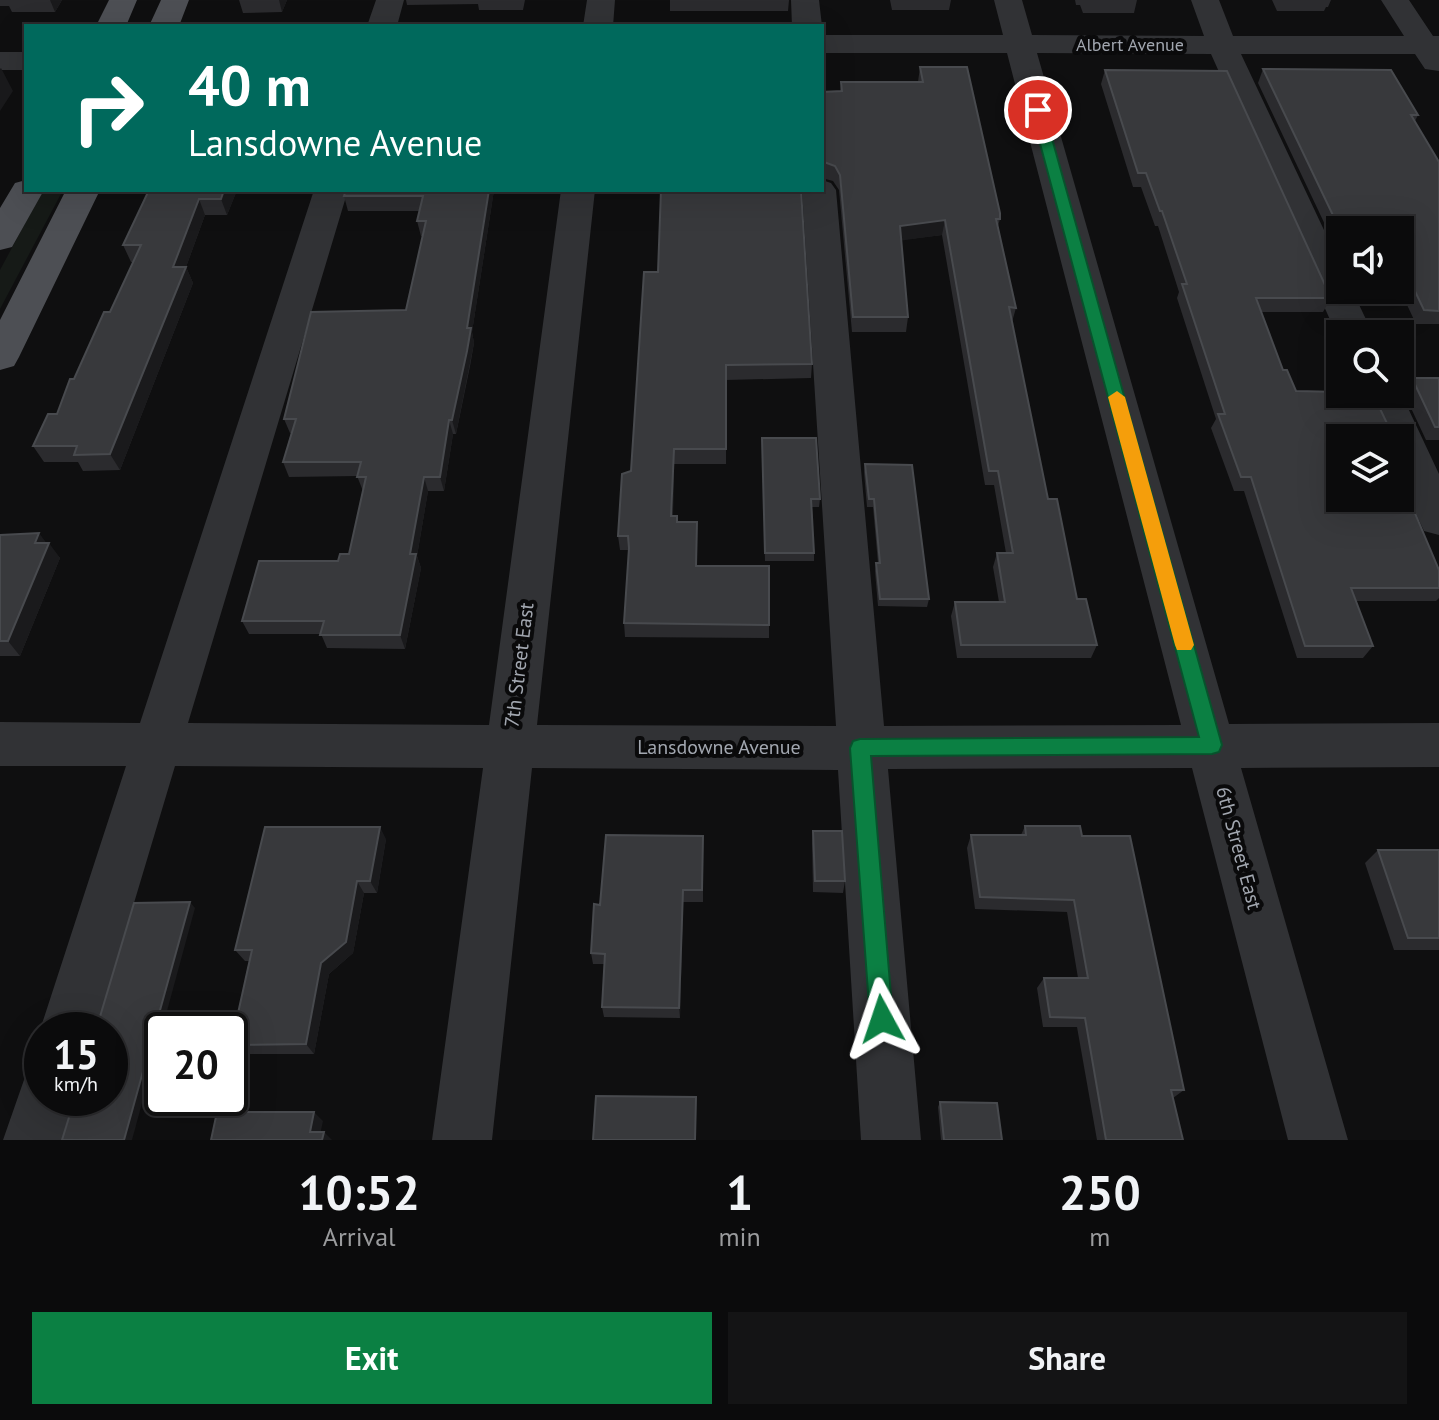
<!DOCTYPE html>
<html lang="en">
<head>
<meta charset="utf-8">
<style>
  body { margin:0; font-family:"PT Sans",sans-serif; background:#141415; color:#f1f3f6; height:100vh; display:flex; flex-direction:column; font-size:30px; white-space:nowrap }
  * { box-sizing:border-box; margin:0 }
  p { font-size:26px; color:#9a9b9d }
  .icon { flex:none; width:44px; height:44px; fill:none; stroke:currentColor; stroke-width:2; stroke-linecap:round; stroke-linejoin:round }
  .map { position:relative; height:1140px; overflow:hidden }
  .panel { display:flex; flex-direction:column; background:#0b0b0c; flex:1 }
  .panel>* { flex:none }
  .top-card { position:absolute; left:24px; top:24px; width:800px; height:168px; border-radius:0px; box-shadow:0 8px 32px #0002,0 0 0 2px #2b2b2d; background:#00695c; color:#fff; overflow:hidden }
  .tools { position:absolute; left:1326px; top:216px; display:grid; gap:16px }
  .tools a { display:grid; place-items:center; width:88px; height:88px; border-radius:0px; background:#0b0b0c; box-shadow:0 8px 32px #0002,0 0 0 2px #2b2b2d; font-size:40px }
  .speed { position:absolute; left:24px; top:1012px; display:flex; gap:16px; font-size:40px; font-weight:700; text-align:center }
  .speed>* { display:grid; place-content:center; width:104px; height:104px; border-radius:50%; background:#0b0b0c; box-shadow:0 8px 32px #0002,0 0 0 2px #2b2b2d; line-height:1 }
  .speed small { font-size:20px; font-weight:400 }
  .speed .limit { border:4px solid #111; border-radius:12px; background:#fff; color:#111 }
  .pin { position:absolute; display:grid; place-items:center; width:68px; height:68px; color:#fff; margin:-34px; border:4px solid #fff; border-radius:50%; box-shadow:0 2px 8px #0007 }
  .me { position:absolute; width:88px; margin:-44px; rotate:355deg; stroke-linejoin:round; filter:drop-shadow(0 0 6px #0008) }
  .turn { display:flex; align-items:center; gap:28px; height:168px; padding:0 32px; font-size:36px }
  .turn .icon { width:104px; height:104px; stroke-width:2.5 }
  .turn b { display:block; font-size:56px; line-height:68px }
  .eta { display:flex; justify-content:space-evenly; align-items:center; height:136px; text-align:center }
  .eta b { font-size:48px; font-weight:700; line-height:56px }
  .cta { display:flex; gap:16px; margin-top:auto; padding:16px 32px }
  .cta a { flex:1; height:92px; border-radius:0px; background:#0b8043; color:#fff; font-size:32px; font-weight:700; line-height:92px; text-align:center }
  .cta a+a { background:#141415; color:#f1f3f6 }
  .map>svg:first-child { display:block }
  .green { fill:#161a17 }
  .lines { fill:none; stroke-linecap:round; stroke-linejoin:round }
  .minor { fill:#313235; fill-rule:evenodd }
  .major { fill:#4d4f54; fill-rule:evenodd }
  .wall { fill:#2b2b2e }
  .shaded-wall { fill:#1a1a1c }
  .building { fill:#38393c; stroke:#484a4e; stroke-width:2 }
  .route { fill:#0b8043; stroke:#07532c; stroke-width:2 }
  .slow { fill:#f59e0b }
  .labels { text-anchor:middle; stroke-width:8; stroke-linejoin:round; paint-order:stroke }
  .far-street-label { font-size:18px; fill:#a2a7b0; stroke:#0a0a0b }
  .street-label { font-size:20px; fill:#a2a7b0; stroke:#0a0a0b }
</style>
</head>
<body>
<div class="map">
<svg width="1439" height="1140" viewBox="0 0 1439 1140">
  <rect width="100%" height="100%" fill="#0f0f10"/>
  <!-- green -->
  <path class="green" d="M43,190H63L0,309V270Z"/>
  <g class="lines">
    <!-- minor -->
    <path class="minor" d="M376,0H404L397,26H367Z
      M587,0H615L613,26H583Z
      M791,0H819L822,26H792Z
      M994,0H1022L1032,35L1204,36L1191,0H1219L1233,36H1404L1381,0H1409L1433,36H1439V71L1425,69L1415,54H1241L1340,264V290H1352L1373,334H1340V342L1211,54L1037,53L1229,724L1439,723V767L1241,768L1348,1140H1288L1192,768L888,769L921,1140H861L838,770L532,768L492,1140H432L483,768L175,766L96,1030H42V1035L40,1030L126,766H0V722L140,723L314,190H348L188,723L489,725L561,190H595L537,725L836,726L802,190H822V180L831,183L836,190L884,726L1181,725L1007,53H822V35H1003Z
      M0,52H26V70H0Z
      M1400,391L1439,474V535L1424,531L1400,479V438H1382L1362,394H1400Z
      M42,1071V1098H75L63,1140H3L25,1077Z"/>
    <!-- major -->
    <path class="major" d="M109,0H137L126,26H96Z
      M161,0H189L179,26H149Z
      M26,180V190H44L12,247L0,250V208L15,183Z
      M66,190H100L19,357L14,366L0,370V320Z"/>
  </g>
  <!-- wall -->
  <path class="wall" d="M0,0H62L55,12H12L9,6H0Z
    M239,0H287L282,12L243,13Z
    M406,0H525L523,10H479L478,4L407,5Z
    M670,0H789L788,11H670Z
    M890,0H951L949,10H892Z
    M1075,0H1137L1134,13H1083L1080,5H1076Z
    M1272,0H1331L1328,7H1326L1324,11H1277Z
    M920,67L1000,219L998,226L1016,308L1012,322L1048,499L1077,599L1097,645L1091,658H957L951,616L955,602H999L993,567L997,553H1006L994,485H985L942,235L901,240L908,317L906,332H852L839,190L833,181L822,178V92L840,91L841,82H918Z
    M1263,69L1418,115L1415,121L1439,162V324H1416L1400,290V230H1340V250H1337L1258,83Z
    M1105,70L1331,298L1323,312H1261L1283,370L1296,391L1400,450L1413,480L1406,490L1439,570V598L1436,601H1356L1373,646L1363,658H1297L1244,491H1234L1211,428L1216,419L1177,298L1179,292L1158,226H1155L1141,187H1133L1101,84Z
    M149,190H237L227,215H205L186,267L193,283L120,470L83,471L78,462H44L33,446L57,414L110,312L133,262H131L123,245Z
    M346,190H494L472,332L474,343L470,366L456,434H453L444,491H428L417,556L421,568L405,649L327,648L321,634H249L242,621L349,554L363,491L357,476L289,477L283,462L291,433H290L284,419L406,310L423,236H421L417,221L420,211H348L344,196Z
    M658,272L812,364L811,378L726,380V464H674L673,516L677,522L697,566L769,625V638L625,637L624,623L629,550H620L618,536L631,471Z
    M1412,378H1439V440H1426L1403,391Z
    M762,447L820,499L819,507H812L814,553V561H765Z
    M865,464L929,599L927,607L878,606L875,571L876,563H878L873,507H867L864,472Z
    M0,535L47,543L60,558L20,656H0Z
    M1025,826L1082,836L1184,1090L1173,1098L1183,1140H1097L1077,1027H1043L1037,988L1044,978H1078L1067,912L975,909L967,848L971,835H1021Z
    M813,831L845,881L843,893L813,892L812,843Z
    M703,836V902H683L680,1018L604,1017L602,1007L604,964H593L591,953L600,905Z
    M386,839L377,893H364L353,953L329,974L314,1054H241L231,1045L249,961H245L235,950Z
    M1378,850H1439V950H1394L1365,863Z
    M940,1102L1002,1140H941L938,1107Z"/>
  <!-- shaded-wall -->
  <path class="shaded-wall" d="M50,0H62L55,12Z
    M279,0H287L282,12Z
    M1,68L13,91L0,111V69Z
    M824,162L823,177L822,178V164Z
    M224,190H237L227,215L221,199Z
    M489,190H494L472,332L474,343L456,434L452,420Z
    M199,199L205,215L186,267L193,283L120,470L110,454L173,267Z
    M945,220L942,235L898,241L900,226Z
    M449,420L453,434L444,491L440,477Z
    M674,449V464L672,530L671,516Z
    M424,477L428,491L417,556L421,568L405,649L400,635L410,554Z
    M39,533L48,545L49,543L60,558L20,656L8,641L35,543Z
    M380,827L386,839L377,893L370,881Z
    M357,881L364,893L353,953L329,974L314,1054L306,1044L321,963Z
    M683,890V902L680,1018L679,1008Z
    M190,902L195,908L132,1140H124Z
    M314,1112L323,1121L319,1140L310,1132Z
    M324,1132L332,1140H322Z"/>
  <!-- building -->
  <path class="building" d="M920,67H967L1000,213V219H996L1016,308L1009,307L1048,499H1057L1077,599H1086L1097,645H961L955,602H1005L997,553H1013L998,471H989L945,220L900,226L908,317H853L840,175L835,166L824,162L822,164V92L842,91L841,82H923Z
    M1263,69L1391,70L1418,115H1411L1439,162V311L1424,310L1400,260V230H1340Z
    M1105,70L1227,71L1331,298H1256L1283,370H1287L1296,391L1340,392V394H1373L1394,438H1340V498H1400V450L1413,480H1401L1439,570V588H1351L1373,646H1305L1251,477H1241L1218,414H1225L1182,284H1187L1162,211H1160L1146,173H1138Z
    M149,190H224L221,199H199L173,267H186L110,454L74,455L77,446H33L48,414H57L70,379H74L104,312H110L141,245H123Z
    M346,190H489L467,328H471L467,351L452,420H449L440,477H424L410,554H416L400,635H320L324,621H242L259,561H338L340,554H349L366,477H357L361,462H283L296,419H284L311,312L406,310L426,221H417L423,196H344Z
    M661,190H801L812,364L726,365V449H674L671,516H677V522H697L696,566H769V625L624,623L629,548L628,536H618L622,474L631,471L644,272H658Z
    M1412,378H1439V427H1435Z
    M762,438H816L820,499H811L814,553H765Z
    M865,464L912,465L929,599H880L876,563H880L874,499H869Z
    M39,533L35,543H49L8,641H0V535Z
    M1025,826H1080L1082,836H1130L1184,1090H1171L1183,1140H1106L1085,1018L1050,1017L1044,978H1088L1074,900L980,897L971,835H1026Z
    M265,827H380L370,881H357L346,942L321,963L306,1044L231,1045L252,950H235Z
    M813,831H842L845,881H815Z
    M606,835L703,836L702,890H683L679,1008L602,1007L605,954L591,953L594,904L600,905Z
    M1378,850H1439V938H1408Z
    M190,902L124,1140H62L75,1098H110V1030H96L134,903Z
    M596,1096L696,1097L695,1140H593Z
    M940,1102L997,1103L1002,1140H944Z
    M217,1112H314L310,1132H324L322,1140H211Z"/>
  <!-- route -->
  <path class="route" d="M1038,106L1044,110L1222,745L1219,752L1212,754L871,756L893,1019L890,1027L882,1031L874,1027L870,1019L850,748L853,741L860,739L1199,737L1031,110Z"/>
  <!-- slow -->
  <path class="slow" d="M1117,391L1125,397L1194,645L1191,650H1177L1175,645L1108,397Z"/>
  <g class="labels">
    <!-- far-street labels -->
    <g class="far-street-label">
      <text x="1130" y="51">Albert Avenue</text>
    </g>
    <!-- street labels -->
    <g class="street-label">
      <text transform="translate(519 665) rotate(-83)" y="7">7th Street East</text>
      <text x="719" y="754">Lansdowne Avenue</text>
      <text transform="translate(1239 848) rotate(75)" y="7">6th Street East</text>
    </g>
  </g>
</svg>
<div class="tools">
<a><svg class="icon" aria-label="sound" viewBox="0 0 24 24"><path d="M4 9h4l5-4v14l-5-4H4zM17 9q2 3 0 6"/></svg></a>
<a><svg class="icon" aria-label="search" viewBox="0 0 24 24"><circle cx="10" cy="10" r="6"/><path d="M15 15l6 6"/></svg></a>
<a><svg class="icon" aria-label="layers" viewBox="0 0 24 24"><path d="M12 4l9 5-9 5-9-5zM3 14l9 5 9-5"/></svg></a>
</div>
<div class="speed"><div>15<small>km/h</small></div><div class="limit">20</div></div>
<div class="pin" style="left:1038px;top:110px;background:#d93025"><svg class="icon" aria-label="arrive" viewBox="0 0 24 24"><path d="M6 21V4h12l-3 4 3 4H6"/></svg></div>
<svg class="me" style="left:882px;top:1019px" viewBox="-20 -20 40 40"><path d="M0-17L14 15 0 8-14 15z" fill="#0b8043" stroke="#fff" stroke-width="4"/></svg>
<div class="top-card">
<div class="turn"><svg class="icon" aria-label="right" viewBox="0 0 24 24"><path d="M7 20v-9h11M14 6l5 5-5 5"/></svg><div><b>40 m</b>Lansdowne Avenue</div></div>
</div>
</div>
<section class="panel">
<div class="eta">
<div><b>10:52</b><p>Arrival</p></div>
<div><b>1</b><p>min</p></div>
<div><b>250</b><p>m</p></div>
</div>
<div class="cta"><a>Exit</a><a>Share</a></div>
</section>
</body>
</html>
